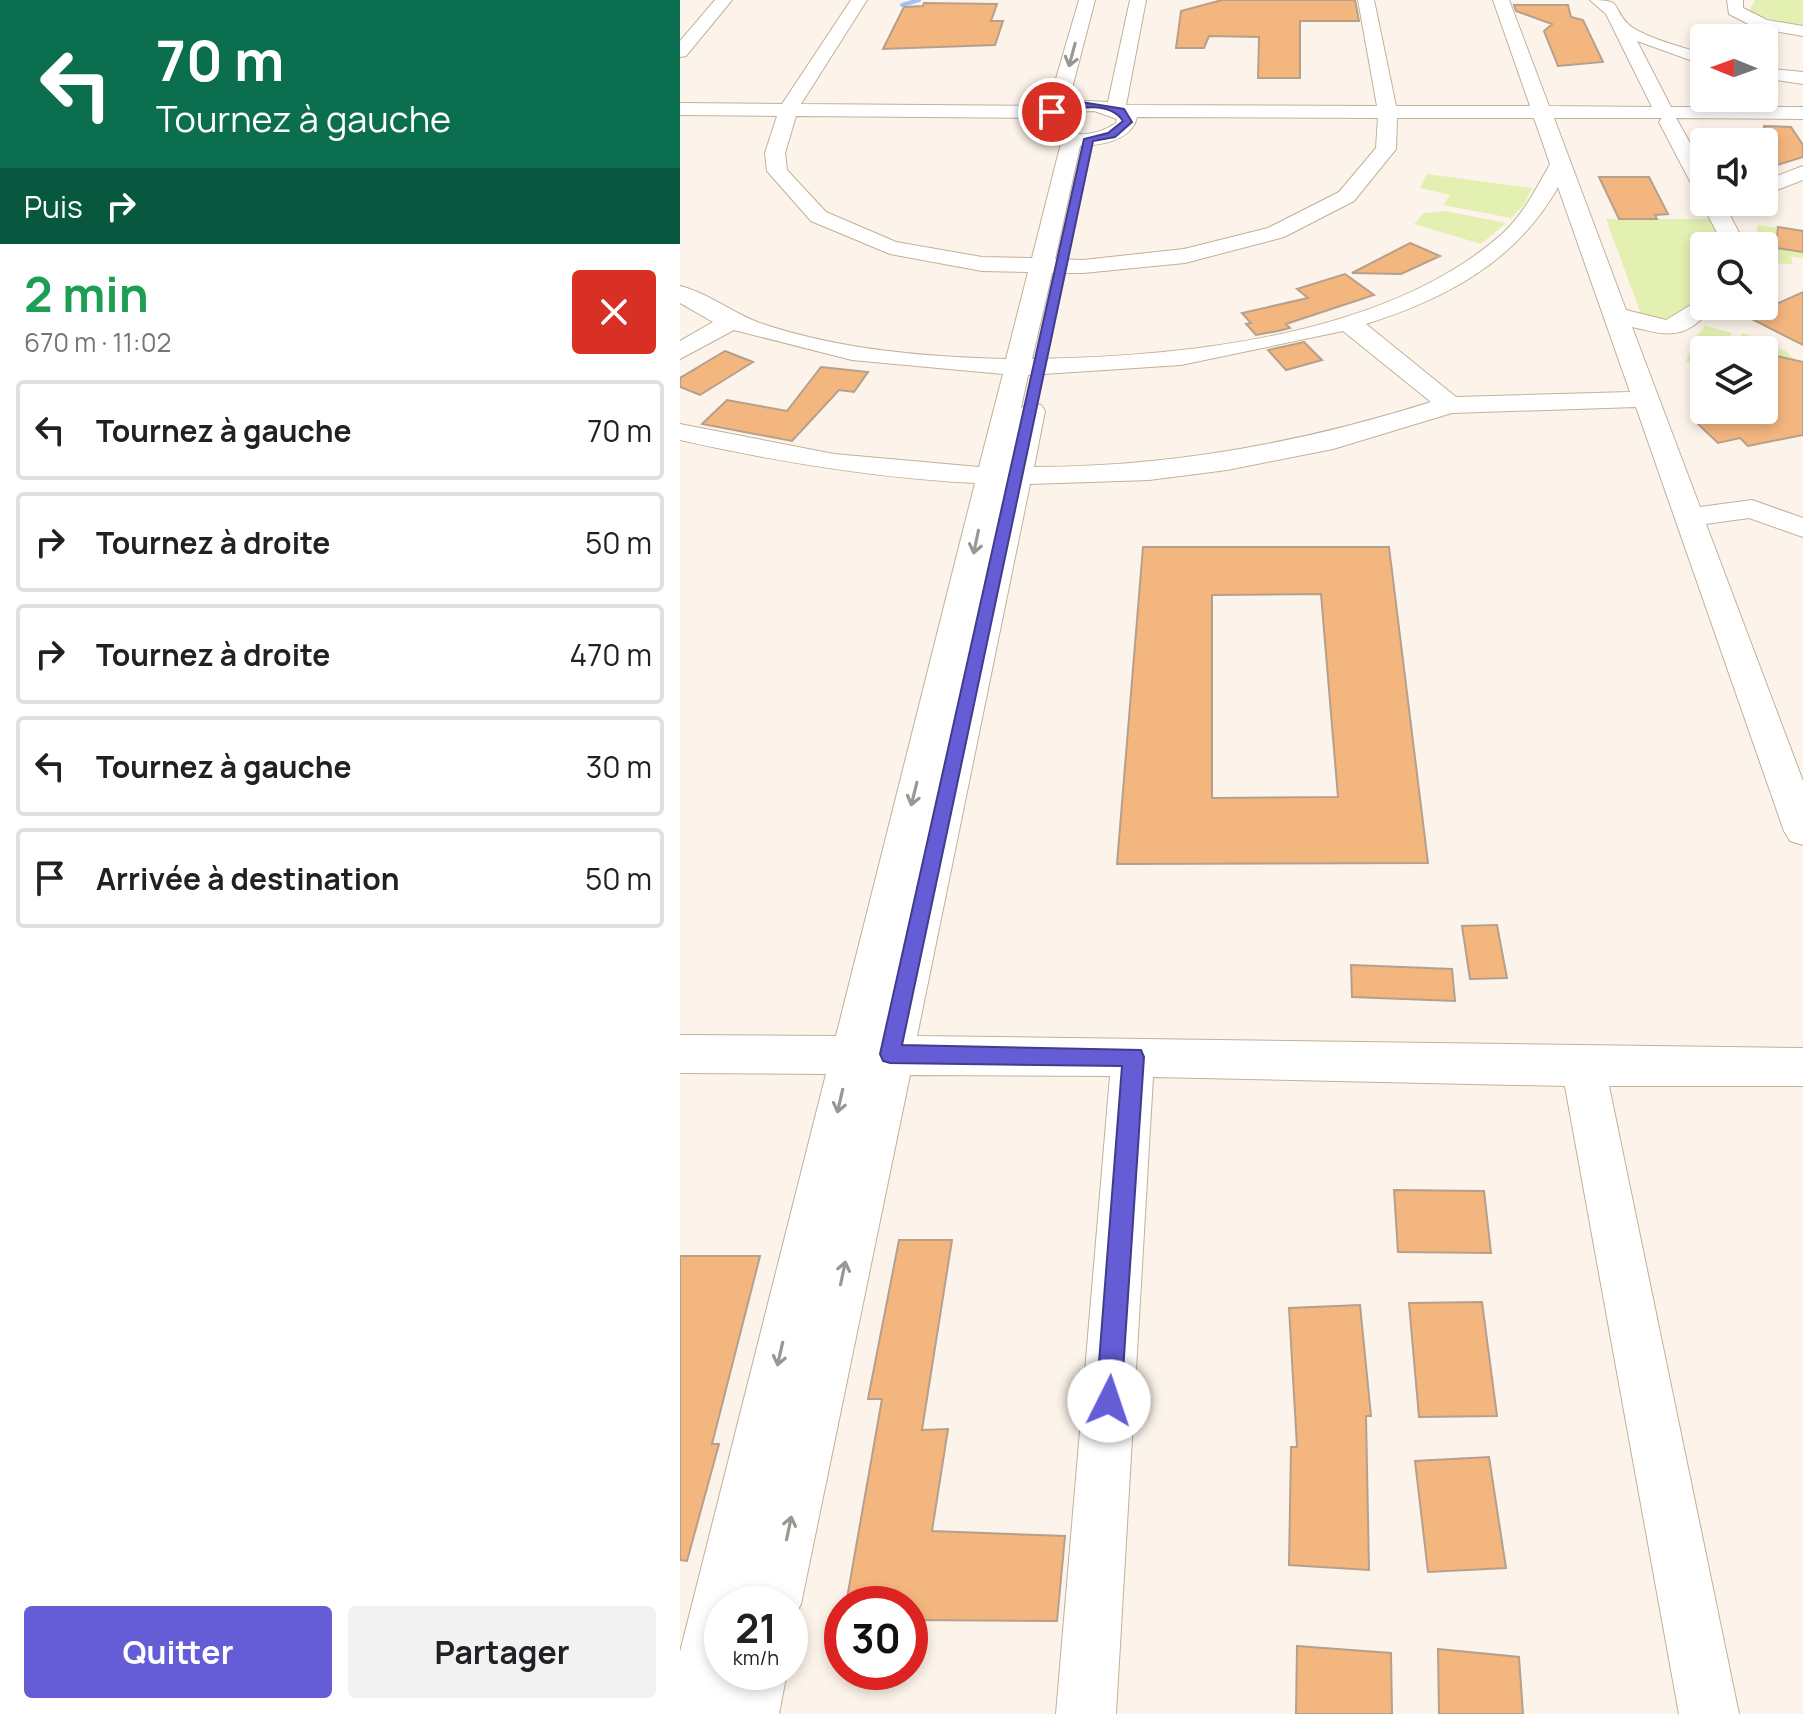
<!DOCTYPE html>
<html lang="fr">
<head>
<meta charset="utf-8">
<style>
  body { margin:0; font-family:Manrope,sans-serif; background:#f2f2f2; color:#202124; height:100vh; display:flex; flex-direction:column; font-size:30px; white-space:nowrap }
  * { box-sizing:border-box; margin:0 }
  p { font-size:26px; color:#757577 }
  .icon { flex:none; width:44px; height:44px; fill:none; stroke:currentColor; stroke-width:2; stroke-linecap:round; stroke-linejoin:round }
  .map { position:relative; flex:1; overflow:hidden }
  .drawer { display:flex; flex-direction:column; background:#fff; width:680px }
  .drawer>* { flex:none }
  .hud { background:#0b6e4f; color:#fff; overflow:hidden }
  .needle { width:52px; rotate:271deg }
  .tools { position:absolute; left:1010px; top:24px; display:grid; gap:16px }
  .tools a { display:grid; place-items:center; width:88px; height:88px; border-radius:8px; background:#fff; box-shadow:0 4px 12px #0003; font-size:40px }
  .speed { position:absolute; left:24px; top:1586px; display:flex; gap:16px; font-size:40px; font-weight:700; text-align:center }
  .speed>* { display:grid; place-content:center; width:104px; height:104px; border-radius:50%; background:#fff; box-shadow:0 4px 12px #0003; line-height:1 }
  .speed small { font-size:20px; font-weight:400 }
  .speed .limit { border:12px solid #d22; background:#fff; color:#111 }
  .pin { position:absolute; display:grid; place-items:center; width:68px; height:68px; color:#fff; margin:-34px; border:4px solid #fff; border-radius:50%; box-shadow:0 2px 8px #0007 }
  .me { position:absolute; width:88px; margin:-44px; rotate:4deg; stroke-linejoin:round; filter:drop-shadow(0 0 6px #0008) }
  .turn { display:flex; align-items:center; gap:28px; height:168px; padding:0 24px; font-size:36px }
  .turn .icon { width:104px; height:104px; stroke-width:2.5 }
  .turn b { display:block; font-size:56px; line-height:68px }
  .then { display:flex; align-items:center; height:76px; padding:0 24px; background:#0003; gap:16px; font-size:30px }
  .round { display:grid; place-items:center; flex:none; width:84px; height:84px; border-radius:8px; background:#f2f2f2 }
  .summary { display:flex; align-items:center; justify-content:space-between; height:136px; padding:0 24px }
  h1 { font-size:48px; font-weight:700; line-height:60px; color:#1e9e55 }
  .primary-button { display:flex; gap:16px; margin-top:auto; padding:16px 24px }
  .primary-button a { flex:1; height:92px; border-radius:8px; background:#645dd6; color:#fff; font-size:32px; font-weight:700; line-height:92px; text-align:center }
  .primary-button a+a { background:#f2f2f2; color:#202124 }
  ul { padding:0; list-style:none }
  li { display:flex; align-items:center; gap:24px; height:100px; margin:0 16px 12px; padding:0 8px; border:4px solid #e0e0e0; border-radius:8px }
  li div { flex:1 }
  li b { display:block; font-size:30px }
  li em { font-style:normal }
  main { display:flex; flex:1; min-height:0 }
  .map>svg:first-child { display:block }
  .green { fill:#e3f0b2 }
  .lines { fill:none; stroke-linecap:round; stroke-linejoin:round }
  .stream { stroke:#a4c1f5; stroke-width:4 }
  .building { fill:#f4b67f; stroke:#b69f8b; stroke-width:2; fill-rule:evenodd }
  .minor-casing { stroke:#c3b098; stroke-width:2 }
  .minor { fill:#fff; fill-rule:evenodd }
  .oneway { stroke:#9a9793 }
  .route { fill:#645dd6; stroke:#413c8b; stroke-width:2 }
</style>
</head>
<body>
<main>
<section class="drawer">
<div class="hud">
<div class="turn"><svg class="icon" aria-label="left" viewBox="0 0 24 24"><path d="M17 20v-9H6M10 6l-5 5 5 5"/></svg><div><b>70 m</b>Tournez à gauche</div></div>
<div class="then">Puis<svg class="icon" aria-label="right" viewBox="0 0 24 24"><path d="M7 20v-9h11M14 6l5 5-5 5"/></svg></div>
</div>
<div class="summary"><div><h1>2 min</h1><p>670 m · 11:02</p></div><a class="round" style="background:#d93025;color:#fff"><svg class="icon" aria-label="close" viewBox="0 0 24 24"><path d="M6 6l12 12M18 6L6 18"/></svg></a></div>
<ul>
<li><svg class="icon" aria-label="left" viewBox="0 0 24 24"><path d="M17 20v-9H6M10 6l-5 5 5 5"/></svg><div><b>Tournez à gauche</b></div><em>70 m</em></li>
<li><svg class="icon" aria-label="right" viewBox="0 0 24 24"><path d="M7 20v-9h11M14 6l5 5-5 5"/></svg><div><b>Tournez à droite</b></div><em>50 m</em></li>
<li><svg class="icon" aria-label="right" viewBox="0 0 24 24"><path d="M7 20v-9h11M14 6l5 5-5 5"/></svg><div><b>Tournez à droite</b></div><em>470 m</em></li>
<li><svg class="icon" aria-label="left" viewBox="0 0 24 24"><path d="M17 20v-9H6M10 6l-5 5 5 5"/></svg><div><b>Tournez à gauche</b></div><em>30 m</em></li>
<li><svg class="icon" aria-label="arrive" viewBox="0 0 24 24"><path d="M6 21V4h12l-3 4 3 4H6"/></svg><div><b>Arrivée à destination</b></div><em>50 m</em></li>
</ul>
<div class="primary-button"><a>Quitter</a><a>Partager</a></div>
</section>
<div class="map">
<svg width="1123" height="1714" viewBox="0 0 1123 1714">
  <rect width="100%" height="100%" fill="#fcf4ea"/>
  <!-- green -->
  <path class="green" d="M1075,0H1123V27L1072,14L1070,10Z
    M747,174L852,188L844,205L831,218L763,205L770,195L740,188Z
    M765,211L826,223L801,244L734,224L744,213Z
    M926,219H1032L1045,246H1024V294L990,321L961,314Z
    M1078,225L1098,228L1096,248L1123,252V258L1111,257L1113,264L1084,263V246H1075Z
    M1025,326L1052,333L1038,350H1024V363L1006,362L1016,336Z
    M1063,333L1107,352L1117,362L1084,359V350L1064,345L1045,350Z"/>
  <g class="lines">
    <!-- stream -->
    <path class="stream" d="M222,5L239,0"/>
  </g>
  <!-- building -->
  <path class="building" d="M542,0H675L679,21H620V78H578L579,37L529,36L524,48H496L501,11Z
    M244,3L317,4L311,21H323L315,45L203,49L224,7L243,6Z
    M834,5H888L891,17L903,20L923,62L878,66L864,31L872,24L836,11Z
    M1084,126L1111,127L1123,145V157L1097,165L1084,159Z
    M919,177H969L988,214L975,215L977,219H939Z
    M1098,227L1123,231V252L1096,248Z
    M730,243L760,256L721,274L672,273Z
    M665,274L694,295L606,324L610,328L598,331L576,335L566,324L571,323L562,313L628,298L617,289Z
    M1123,292V345L1068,317Z
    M624,342L642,360L606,370L588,350Z
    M45,351L73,362L20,395L0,387V378Z
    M1084,353L1123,362V435L1068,446L1060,438L1038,443L1016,422L1042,420L1031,410H1084Z
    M141,367L188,372L174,392L159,390L112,441L22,424L47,400L107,411Z
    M463,547H709L748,863L437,864ZM641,594L658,797L532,798V595Z
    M817,925L827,978L790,979L782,926Z
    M671,965L772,969L775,1001L672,997Z
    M714,1190L804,1191L811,1253L718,1252Z
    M219,1240H272L242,1430L268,1429L252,1531L385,1536L377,1621L230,1620V1604H166L202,1399H188Z
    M0,1256H80L32,1444H39L7,1561L0,1560Z
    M802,1302L817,1416L739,1417L729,1303Z
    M680,1305L691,1416H686L689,1570L609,1565L611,1447H617L609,1308Z
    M809,1457L826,1568L748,1572L735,1461Z
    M617,1646L711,1653L712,1714H616Z
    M758,1649L839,1657L843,1714H759Z"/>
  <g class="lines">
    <!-- minor casing -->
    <g class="minor-casing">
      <path id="minor" d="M35,0H52L6,56L0,57V41Z
        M171,0H187L121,104L368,106L399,0H415L389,100L428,102L450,0H466L446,105L697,106L678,0H694L716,106H850L813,0H829L869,106L972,107L926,14L910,0C945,0 930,6 948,24C962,37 1005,48 1024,54V65L957,41L991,107H1123V119L996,118L1024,168V193L1013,187L979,122L982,118H874L946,310L986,320L1024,297V306H1035C1004,339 993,337 952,327L1020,507L1072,500L1123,518V537L1069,518L1026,524L1123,781V845L1110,841L1104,831L956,407L772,413L653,449L547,470L469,480L350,484L237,1036L1123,1048V1086H929L1059,1714H999L885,1086L473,1077L436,1714H376L430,1076L230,1075L121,1604L110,1625V1604H42V1672H107L99,1714H0V1652L146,1074L0,1073V1035L156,1036L295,483C195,478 98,462 0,440V424L154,454L299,467L323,374L172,360L54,330L0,359V341L33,322L0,303V286C29,293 55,315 83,324C161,350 246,357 326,359L348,272L302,271L210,254L131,221L87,171L85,153L97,116L0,115V103L102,104ZM414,111L437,119L436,123C417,136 391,139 372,125L374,119L391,112ZM116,116L355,118V130L381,143L352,258L302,257L216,242L146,212L107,170L105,153ZM457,117L698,118L696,148L659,192L588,228L504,249L403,260L375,259L400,146C421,145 452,141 457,117ZM717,118H854L870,164C856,189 843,215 822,234C706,337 500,357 352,359L372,273H403L505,263L604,237L674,201L716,149ZM878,187L950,392L776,397L686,324C765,299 836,262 878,187ZM663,331L751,402C621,443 491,467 354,467L365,411L361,405L352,403L341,408L348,375L501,365Z
        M1047,0H1063V8L1087,20L1123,26V36L1076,28L1049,14Z
        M1084,68L1123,72V84L1084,78Z
        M1123,166V180L1084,195V181Z
        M1024,198V202H1043L1066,246H1044L1021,202Z"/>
    </g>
    <!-- minor -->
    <use href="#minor" class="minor"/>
  </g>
  <!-- one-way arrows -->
  <defs><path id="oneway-shaft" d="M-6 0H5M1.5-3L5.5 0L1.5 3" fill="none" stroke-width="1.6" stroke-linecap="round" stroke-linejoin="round" transform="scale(2)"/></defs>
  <g class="oneway">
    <use href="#oneway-shaft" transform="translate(392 55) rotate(105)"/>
    <use href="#oneway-shaft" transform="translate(296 542) rotate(102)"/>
    <use href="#oneway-shaft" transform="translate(234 794) rotate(104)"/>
    <use href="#oneway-shaft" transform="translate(160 1101) rotate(103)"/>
    <use href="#oneway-shaft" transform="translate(163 1273) rotate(-78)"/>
    <use href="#oneway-shaft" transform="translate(100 1354) rotate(103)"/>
    <use href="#oneway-shaft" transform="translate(109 1528) rotate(-78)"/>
  </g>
  <!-- route -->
  <path class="route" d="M401,102L444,109L452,122L435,137L413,141L222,1045L461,1050L464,1057L441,1401L437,1410L429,1413L420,1410L416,1401L442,1066L210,1063L203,1061L200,1054L404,139L428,133L443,121C428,99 394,109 372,114L368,112Z"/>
</svg>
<div class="tools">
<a><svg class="needle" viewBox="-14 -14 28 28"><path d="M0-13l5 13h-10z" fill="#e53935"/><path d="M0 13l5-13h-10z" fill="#757577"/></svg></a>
<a><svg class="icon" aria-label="sound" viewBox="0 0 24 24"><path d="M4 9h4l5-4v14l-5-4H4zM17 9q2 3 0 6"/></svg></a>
<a><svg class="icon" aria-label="search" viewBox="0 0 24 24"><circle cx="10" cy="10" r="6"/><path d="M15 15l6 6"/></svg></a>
<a><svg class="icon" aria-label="layers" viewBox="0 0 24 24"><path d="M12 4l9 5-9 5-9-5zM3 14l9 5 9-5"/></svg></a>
</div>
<div class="speed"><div>21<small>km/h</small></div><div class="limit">30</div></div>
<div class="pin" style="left:372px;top:112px;background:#d93025"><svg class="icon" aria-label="arrive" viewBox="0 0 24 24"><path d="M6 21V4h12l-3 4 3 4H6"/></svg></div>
<svg class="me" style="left:429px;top:1401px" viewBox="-20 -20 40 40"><circle r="19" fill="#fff"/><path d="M0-13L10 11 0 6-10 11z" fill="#645dd6"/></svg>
</div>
</main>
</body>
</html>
